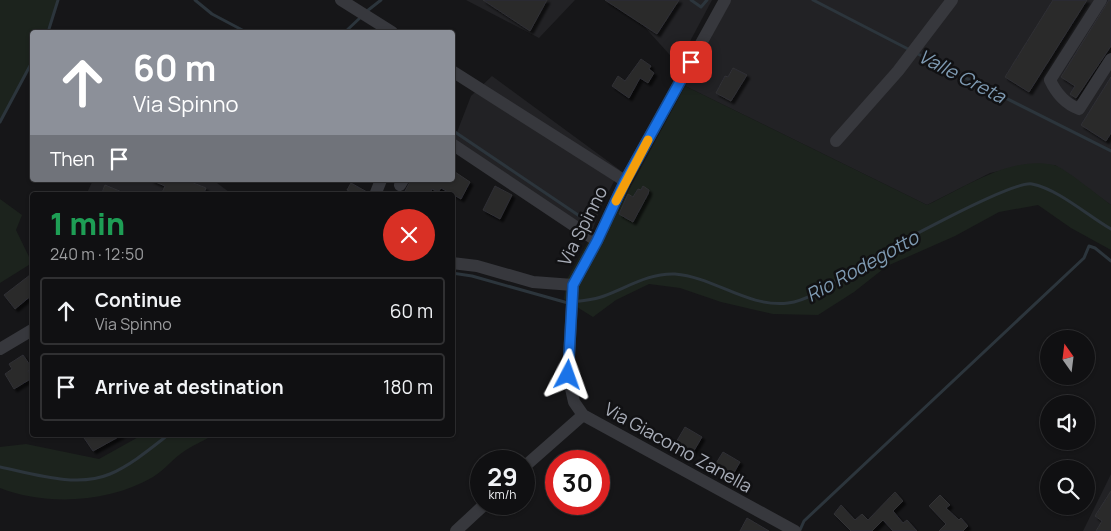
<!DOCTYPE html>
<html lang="en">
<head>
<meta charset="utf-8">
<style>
  body { margin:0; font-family:Manrope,sans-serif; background:#19191b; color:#f1f3f6; height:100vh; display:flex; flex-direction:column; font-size:19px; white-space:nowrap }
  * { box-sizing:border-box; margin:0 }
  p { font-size:16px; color:#9c9d9f }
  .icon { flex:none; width:28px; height:28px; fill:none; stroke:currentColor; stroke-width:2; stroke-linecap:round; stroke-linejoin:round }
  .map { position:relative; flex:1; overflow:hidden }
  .panel { position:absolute; left:30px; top:192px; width:425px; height:245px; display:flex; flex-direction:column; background:#101012; border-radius:5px; box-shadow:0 1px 4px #0004,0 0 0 1px #303032 }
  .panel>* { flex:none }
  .guide { position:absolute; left:30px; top:30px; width:425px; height:152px; border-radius:5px; box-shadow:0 1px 4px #0004,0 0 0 1px #303032; background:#8c9099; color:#fff; overflow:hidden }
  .needle { width:32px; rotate:346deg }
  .buttons { position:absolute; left:1040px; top:330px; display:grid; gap:10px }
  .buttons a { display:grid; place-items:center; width:55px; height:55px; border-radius:50%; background:#101012; box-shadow:0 1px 4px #0004,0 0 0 1px #303032; font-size:25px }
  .speed { position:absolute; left:470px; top:450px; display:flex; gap:10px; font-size:25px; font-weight:700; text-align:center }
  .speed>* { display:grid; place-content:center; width:65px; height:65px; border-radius:50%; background:#101012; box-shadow:0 1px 4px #0004,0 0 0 1px #303032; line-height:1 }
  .speed small { font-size:12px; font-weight:400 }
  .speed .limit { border:8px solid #d22; background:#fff; color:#111 }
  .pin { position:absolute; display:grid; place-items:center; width:42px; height:42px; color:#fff; margin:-21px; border-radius:10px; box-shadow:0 2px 8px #0006 }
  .me { position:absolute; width:55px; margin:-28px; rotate:4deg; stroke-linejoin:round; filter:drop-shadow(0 0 4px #0008) }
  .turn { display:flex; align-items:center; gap:18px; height:105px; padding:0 20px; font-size:22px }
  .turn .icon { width:65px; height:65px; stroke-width:2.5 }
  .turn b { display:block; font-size:35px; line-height:42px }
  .then { display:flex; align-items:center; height:48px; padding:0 20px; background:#0003; gap:10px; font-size:19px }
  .round { display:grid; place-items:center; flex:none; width:52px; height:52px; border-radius:26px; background:#19191b }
  .head { display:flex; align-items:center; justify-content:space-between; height:85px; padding:0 20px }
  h1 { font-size:30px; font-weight:800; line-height:38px; color:#1e9e55 }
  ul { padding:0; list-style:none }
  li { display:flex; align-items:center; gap:15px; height:68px; margin:0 10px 8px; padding:0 10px; border:2px solid #303032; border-radius:5px }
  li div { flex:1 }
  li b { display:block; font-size:19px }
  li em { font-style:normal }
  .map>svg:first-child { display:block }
  .built { fill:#222225 }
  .green { fill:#1c231d }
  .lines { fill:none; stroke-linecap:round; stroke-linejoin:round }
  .stream { stroke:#2c353c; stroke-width:3 }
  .building { fill:#29292c; stroke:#303034; filter:url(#shadow) }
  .minor { stroke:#37383d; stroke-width:12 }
  .route-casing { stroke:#114b97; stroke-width:12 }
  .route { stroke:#1a73e8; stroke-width:9 }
  .slow { stroke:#f59e0b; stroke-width:9 }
  .labels { text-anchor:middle; stroke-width:5; stroke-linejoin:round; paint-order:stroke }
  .street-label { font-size:18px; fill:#a8adb8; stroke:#111113 }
  .water-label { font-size:19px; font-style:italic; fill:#7f9bb3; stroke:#111113 }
</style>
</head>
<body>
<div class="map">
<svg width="1111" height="531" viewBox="0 0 1111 531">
  <defs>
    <filter id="shadow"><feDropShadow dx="3" dy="3" stdDeviation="1" flood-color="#0009"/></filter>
  </defs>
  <rect width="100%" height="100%" fill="#161618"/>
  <!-- built -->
  <path class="built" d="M466,0H575L539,38Z
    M605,0H712L678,64L641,23Z
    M731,0H1111V205L1055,165H1027L990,173L927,205L685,86Z
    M492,76L620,170L600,208L590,238L452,145L471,96Z
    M93,180H213L233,195H86Z
    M1111,474V531H1083L1084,529Z"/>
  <!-- green -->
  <path class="green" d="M0,0H58L46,32H32V63L0,121Z
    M685,86L927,205C964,188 1010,155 1054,165C1065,168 1100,197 1111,205V250L1071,228L1038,205L999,212L955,236L887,266L854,292L818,315L773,314L721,302L680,288L649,284L616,300L593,317L564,299L567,279L590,238L615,216Z
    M0,199L22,215L16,230L32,263L0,283Z
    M142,435H213C204,441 195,444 186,450C174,457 165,470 153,477C109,503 46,506 0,488V447L26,444L99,459Z"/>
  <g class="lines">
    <!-- stream -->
    <path class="stream" d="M195,0L212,14L246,32
      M691,0L701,7L707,0
      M813,0L910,50
      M367,11L381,0
      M48,32L58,0
      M345,32L362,16
      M916,53L1111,151
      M0,122L32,62
      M452,130L584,219
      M452,273L472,276L568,303
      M574,302C584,300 594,300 604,296C628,287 649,273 675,274C714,277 748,308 788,303C812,300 835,280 855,268C880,253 1012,180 1032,184C1058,189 1088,216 1111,229
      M0,467C34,474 77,488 110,474C131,465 150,449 168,435
      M800,530L804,521L1084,258L1089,246L1095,248L1111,261"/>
  </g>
  <!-- building -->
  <path class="building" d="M483,0H547L530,31Z
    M605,0H679L657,34Z
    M1053,0H1087L1029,92L1005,77Z
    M1109,0H1111V46L1076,98L1070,94L1075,86L1061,77Z
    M641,59L651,66L649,69L654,73L648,83L640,78L629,98L612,86L618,76L625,81Z
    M733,68L747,75L731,101L716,93L725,76L728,77Z
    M1111,77V133L1106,141L1081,125Z
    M452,170L470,182L461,199L441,188L438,192L432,189L429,195H413L405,191L411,180H436L440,182L442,180H452Z
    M151,180H186L206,188L203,195H161L165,186Z
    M351,183L367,192V195H357L347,190Z
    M105,185L129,195H101Z
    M495,186L512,195L500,219L483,210Z
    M643,186L649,190L648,194L633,222L619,214L628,194L633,197L638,189L641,190Z
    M30,275L32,280V295L15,309L4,295Z
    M23,355L32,368L28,371L32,378L14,389L5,374L12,369L9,364Z
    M685,427L702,437L692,454L675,444Z
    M82,435H122L93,451Z
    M723,452L740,462L731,478L713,468Z
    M1111,491V531H1096L1102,521L1095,516Z
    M895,492L903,501L893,511L903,523L907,520L917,531H893L883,520L872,531H851L834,514L841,505L855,520L862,514L868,520Z
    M940,495L950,505L946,508L959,520L961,518L968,526L963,531H939L946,524L929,506Z
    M747,518L769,531H740Z"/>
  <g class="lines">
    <!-- minor -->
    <path class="minor" d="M341,0L392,32
      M725,0L625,181L597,241L573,285L568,375L574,402L583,415L795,531
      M1101,0L1050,80C1056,93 1066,104 1079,109L1111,59
      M452,71L625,181
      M836,141L898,71L952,0
      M452,144L597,241
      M400,185L403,180
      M375,195L381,180
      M452,263L477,266L533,282L573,285
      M0,349L32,330
      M524,467L583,415
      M456,531L485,504"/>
  </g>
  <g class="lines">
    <!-- route casing -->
    <g class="route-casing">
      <path id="route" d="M568,375L573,285L597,241L625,181L691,62"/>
    </g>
    <!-- route -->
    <use href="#route" class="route"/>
    <!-- slow -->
    <path class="slow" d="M616,201L648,140"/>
  </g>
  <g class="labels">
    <!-- street labels -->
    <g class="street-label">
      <text transform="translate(583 226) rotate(-63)" y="6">Via Spinno</text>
      <text transform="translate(678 448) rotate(29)" y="6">Via Giacomo Zanella</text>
    </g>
    <!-- water labels -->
    <g class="water-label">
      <text transform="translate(962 76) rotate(27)" y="7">Valle Creta</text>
      <text transform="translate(862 266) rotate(-29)" y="7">Rio Rodegotto</text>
    </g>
  </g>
</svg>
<div class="buttons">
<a><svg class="needle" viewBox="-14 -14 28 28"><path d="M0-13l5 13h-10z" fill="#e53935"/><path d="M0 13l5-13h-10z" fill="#9c9d9f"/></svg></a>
<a><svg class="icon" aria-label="sound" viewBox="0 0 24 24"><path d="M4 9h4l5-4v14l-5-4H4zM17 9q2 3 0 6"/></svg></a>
<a><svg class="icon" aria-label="search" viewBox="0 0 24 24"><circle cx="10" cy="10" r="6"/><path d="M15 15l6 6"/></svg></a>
</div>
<div class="speed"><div>29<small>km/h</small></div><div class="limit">30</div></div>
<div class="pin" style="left:691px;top:62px;background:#d93025"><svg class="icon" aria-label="arrive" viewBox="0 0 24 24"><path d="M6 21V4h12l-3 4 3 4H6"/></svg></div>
<svg class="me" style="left:568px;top:375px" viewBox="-20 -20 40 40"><path d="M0-17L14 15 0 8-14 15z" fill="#1a73e8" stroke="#fff" stroke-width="4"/></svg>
<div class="guide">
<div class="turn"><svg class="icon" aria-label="ahead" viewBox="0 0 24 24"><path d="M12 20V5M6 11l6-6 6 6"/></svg><div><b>60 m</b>Via Spinno</div></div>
<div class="then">Then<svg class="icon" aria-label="arrive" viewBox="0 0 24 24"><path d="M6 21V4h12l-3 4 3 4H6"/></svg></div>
</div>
<section class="panel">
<div class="head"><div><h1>1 min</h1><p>240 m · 12:50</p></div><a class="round" style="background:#d93025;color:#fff"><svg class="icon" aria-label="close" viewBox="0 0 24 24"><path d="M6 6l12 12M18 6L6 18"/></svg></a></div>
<ul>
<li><svg class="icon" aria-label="ahead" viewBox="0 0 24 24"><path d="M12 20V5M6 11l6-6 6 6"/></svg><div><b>Continue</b><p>Via Spinno</p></div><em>60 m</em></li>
<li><svg class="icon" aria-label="arrive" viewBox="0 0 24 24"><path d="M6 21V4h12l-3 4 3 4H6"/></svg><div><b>Arrive at destination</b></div><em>180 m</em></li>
</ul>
</section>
</div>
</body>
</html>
